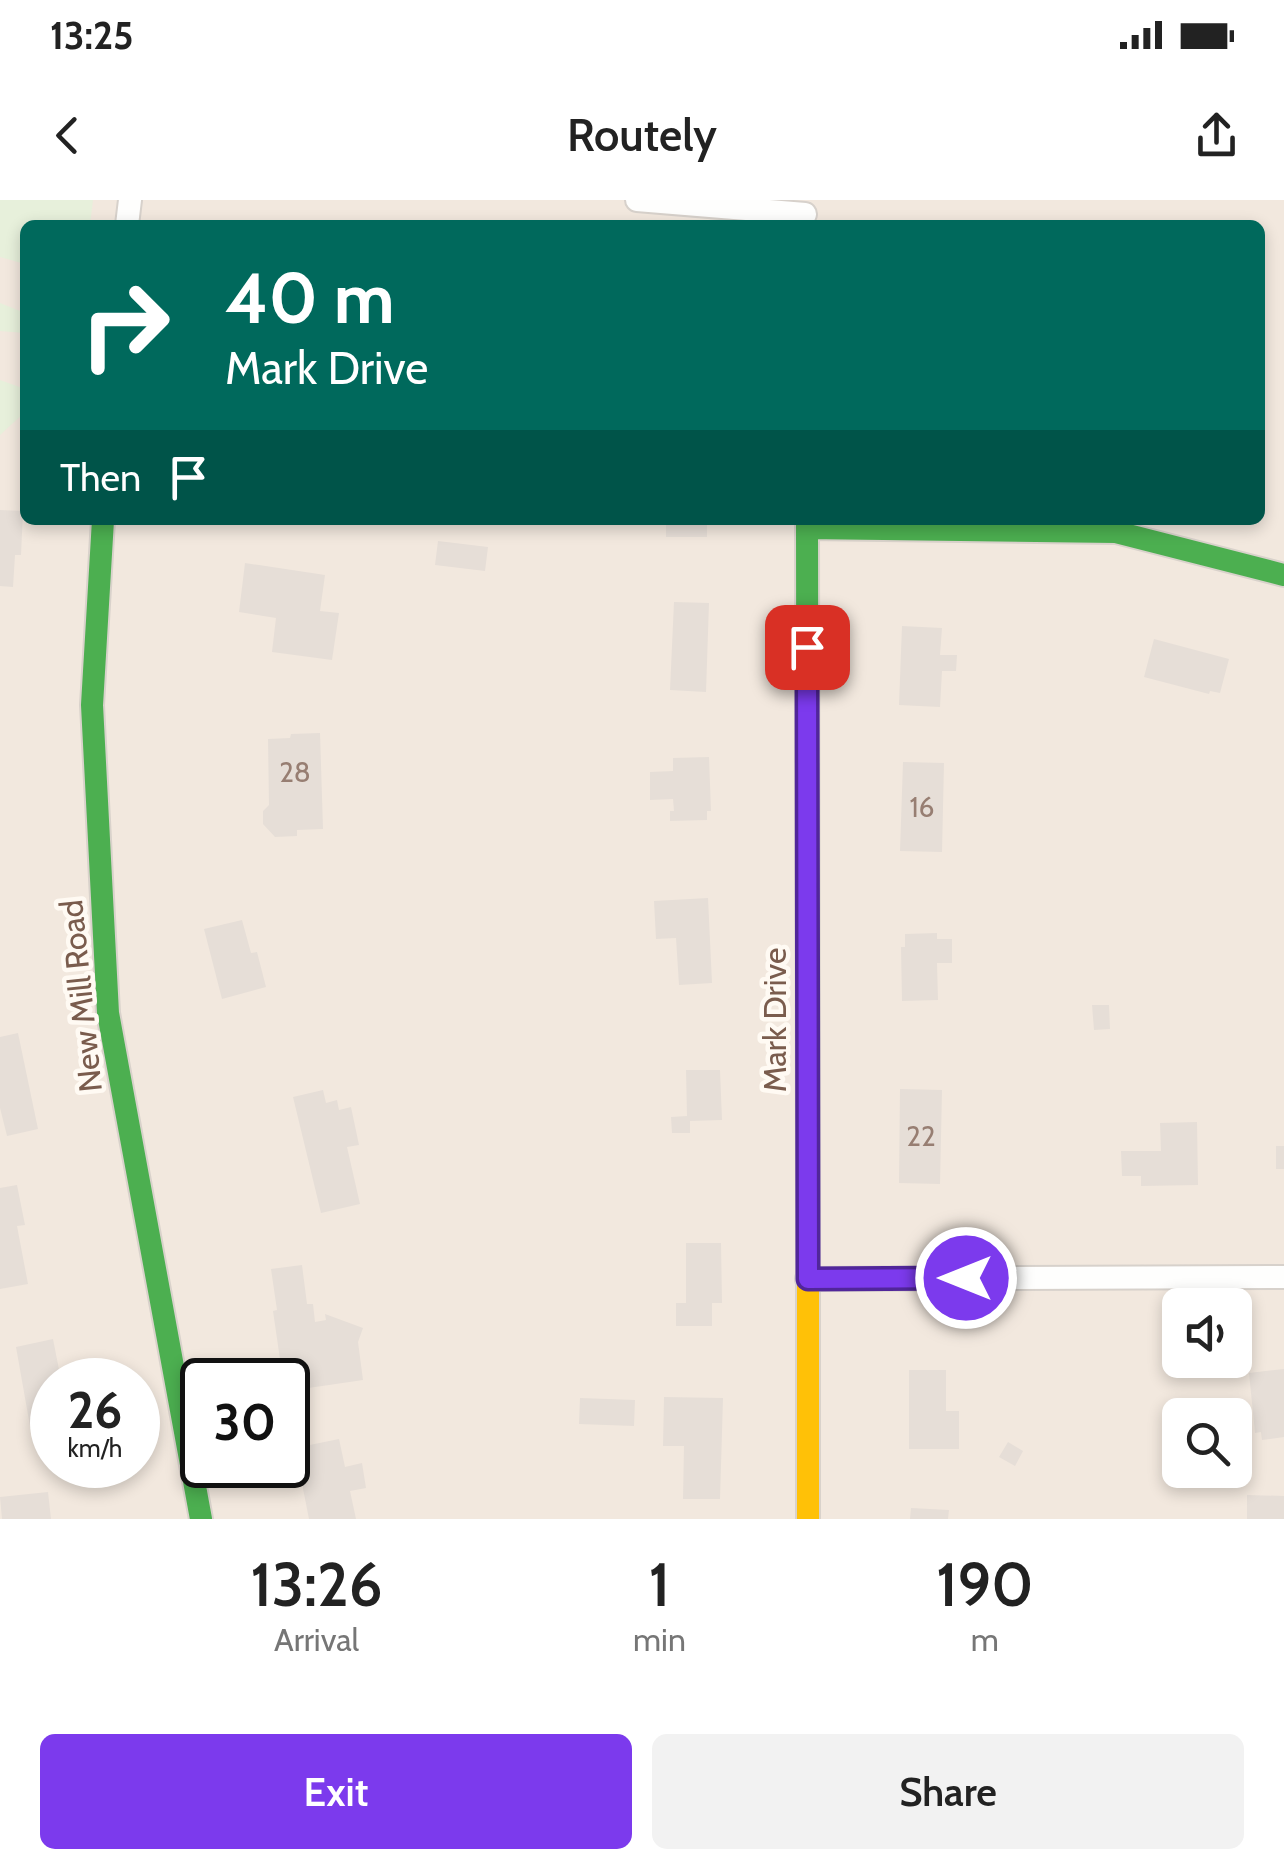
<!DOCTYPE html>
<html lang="en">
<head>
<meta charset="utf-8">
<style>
  body { margin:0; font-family:Cabin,sans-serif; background:#f2f2f2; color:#222; height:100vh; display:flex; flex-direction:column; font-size:38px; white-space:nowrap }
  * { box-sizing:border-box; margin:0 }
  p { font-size:32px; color:#767676 }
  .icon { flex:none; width:55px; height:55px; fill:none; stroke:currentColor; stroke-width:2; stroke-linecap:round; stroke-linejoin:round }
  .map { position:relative; height:1319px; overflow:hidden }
  .panel { display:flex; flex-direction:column; background:#fff; flex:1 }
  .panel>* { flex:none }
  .banner { position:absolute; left:20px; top:20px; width:1245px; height:305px; border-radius:15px; box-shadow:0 5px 15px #0003; background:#00695c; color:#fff; overflow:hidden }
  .buttons { position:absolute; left:1162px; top:1088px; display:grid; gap:20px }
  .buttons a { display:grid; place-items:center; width:90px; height:90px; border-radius:15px; background:#fff; box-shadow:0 5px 15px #0003; font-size:50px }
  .speed { position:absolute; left:30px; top:1158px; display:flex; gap:20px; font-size:50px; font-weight:700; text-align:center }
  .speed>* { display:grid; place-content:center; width:130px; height:130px; border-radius:50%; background:#fff; box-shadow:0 5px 15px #0003; line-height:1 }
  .speed small { font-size:25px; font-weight:400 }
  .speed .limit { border:5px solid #111; border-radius:15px; background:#fff; color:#111 }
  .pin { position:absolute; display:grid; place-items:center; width:85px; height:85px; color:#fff; margin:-42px; border-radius:20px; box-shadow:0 5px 15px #0006 }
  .me { position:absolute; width:110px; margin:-55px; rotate:270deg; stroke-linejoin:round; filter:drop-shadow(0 0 8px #0008) }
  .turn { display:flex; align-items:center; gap:35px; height:210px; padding:0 40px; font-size:45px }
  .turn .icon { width:130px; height:130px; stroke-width:2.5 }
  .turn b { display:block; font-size:70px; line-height:85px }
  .then { display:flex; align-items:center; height:95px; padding:0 40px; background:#0003; gap:20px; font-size:38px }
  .eta { display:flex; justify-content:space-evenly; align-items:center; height:170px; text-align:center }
  .eta b { font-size:60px; font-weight:600; line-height:70px }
  .button { display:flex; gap:20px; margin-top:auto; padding:20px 40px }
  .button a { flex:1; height:115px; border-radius:15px; background:#7c3aed; color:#fff; font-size:40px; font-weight:600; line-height:115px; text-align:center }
  .button a+a { background:#f2f2f2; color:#222 }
  .status { display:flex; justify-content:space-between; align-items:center; height:70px; padding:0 50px; background:#fff; direction:ltr }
  .status svg { height:28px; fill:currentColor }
  header { display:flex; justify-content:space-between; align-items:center; height:130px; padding:0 40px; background:#fff; font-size:45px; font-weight:600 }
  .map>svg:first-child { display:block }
  .residential { fill:#f2e8de; fill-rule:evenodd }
  .green { fill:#e7f0db }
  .building { fill:#e6ded7 }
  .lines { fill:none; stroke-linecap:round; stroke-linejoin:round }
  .street-casing { stroke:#d7d1cb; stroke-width:26 }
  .fast-casing { stroke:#d9d2cb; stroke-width:26 }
  .slow-casing { stroke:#d9d2cb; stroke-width:26 }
  .street { stroke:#fefefd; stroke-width:22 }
  .fast { stroke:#4caf50; stroke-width:22 }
  .slow { stroke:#ffc107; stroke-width:22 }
  .route-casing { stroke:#51269a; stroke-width:25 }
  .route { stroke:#7c3aed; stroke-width:18 }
  .labels { text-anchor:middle; stroke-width:9; stroke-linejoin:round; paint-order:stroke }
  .number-label { font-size:28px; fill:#977e72 }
  .street-label { font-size:32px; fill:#7a5c4d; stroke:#fffaf3 }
</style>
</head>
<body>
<div class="status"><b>13:25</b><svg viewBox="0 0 49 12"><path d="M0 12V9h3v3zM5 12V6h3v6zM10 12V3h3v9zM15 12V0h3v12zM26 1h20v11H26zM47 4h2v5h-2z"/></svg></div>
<header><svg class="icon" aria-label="back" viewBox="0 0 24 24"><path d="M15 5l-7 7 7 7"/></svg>Routely<svg class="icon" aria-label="share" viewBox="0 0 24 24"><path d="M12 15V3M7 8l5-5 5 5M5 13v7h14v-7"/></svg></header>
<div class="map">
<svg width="1284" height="1319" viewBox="0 0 1284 1319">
  <rect width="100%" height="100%" fill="#f9f5f0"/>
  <!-- residential -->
  <path class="residential" d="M0,0H1284V1319H0ZM25,25H1260V320H25ZM1180,1105H1235V1160H1180ZM52,1180H138V1265H52ZM202,1180H288V1265H202ZM1180,1215H1235V1270H1180Z"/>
  <!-- green -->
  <path class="green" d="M0,0H93L90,25H25V64L0,57Z
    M0,103L25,113V133L0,131Z
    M0,180L25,189V212L0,235Z"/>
  <!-- building -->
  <path class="building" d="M0,310L23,311L21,355H15L13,387L0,386Z
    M666,320H707V337H666Z
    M438,341L488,347L485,371L435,365Z
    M245,363L325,375L320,411L339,413L332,460L272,452L276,418L239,412Z
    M674,402L709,403L706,492L670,490Z
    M902,426L942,428L940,455H957L956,471H942L940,507L899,505Z
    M1154,439L1229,459L1220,493L1210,491L1209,494L1144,477Z
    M320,533L323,629L297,630V636L275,637L263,624V611L269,605L268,539L290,538L291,534Z
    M709,557L711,611H707V620L670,621V611H674L673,599L650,600V572L673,571V558Z
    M903,562L944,563L942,652L900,651Z
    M708,698L712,783L679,785L676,738L656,739L654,701Z
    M242,720L251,753L257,752L266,787L222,799L204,729Z
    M937,733V739H952V763H937L938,800L902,801L901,747H905V734Z
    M1092,805H1109L1110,829L1094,830Z
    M18,833L38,929L7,936L0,908V837Z
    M686,870H720L722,920L690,921V933H672L671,917L687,916Z
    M900,889L942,890L940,984L899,983Z
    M323,890L326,903L337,900L339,910L351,907L359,945L347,947L360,1004L321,1013L293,897Z
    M1197,922L1198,985L1141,986V976H1122L1121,951H1161L1160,923Z
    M1276,946H1284V969H1276Z
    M17,985L25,1025L17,1026L28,1084L0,1089V988Z
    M686,1043H721L722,1103H712V1126H676V1103H686Z
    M302,1065L307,1104H313L315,1122L326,1120L325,1114L363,1128L358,1142L363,1180L288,1191V1180H283L273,1111L277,1110L271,1069Z
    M53,1139L61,1180H52V1239L33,1243L16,1147Z
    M1284,1169V1237L1262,1240L1261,1232L1255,1233L1249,1173Z
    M909,1170H946V1211H959V1249H909Z
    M664,1197L723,1198L720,1299H683L684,1246H663Z
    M580,1198L635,1200L634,1226L579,1224Z
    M339,1239L345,1267L362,1263L366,1288L350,1291L356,1319H309L295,1248Z
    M1008,1242L1023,1251L1015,1266L999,1257Z
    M48,1292L51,1319H2L0,1297Z
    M1247,1295L1284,1296V1319H1247Z
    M911,1308L949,1310L948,1319H910Z"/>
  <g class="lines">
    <!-- street casing -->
    <g class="street-casing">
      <path id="street" d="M637,0L805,14
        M127,25L130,0
        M807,1079L1284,1077"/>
    </g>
    <!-- fast casing -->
    <g class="fast-casing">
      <path id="fast" d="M103,320L92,505L108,813L201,1319
        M807,320L808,994
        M807,328L1116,332L1284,375"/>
    </g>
    <!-- slow casing -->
    <g class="slow-casing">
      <path id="slow" d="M808,994V1319"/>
    </g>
    <!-- street -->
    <use href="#street" class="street"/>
    <!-- fast -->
    <use href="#fast" class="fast"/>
    <!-- slow -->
    <use href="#slow" class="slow"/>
  </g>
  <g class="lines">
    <!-- route casing -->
    <g class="route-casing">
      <path id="route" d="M807,447L808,1079L966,1078"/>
    </g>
    <!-- route -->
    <use href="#route" class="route"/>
  </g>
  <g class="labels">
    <!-- number labels -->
    <g class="number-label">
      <text x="295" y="582">28</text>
      <text x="922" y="617">16</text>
      <text x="921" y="946">22</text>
    </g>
    <!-- street labels -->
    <g class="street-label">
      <text transform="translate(81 796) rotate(-96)" y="11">New Mill Road</text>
      <text transform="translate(775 820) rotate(-90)" y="11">Mark Drive</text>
    </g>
  </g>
</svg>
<div class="buttons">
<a><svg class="icon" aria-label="sound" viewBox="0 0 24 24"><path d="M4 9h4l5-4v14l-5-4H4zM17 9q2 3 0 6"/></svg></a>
<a><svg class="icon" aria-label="search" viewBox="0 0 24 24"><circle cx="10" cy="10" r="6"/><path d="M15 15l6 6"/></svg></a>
</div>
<div class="speed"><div>26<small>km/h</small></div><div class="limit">30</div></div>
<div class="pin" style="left:807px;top:447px;background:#d93025"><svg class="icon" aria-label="arrive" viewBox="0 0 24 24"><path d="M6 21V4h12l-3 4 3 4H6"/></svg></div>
<svg class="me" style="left:966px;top:1078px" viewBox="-20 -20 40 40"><circle r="17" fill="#7c3aed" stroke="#fff" stroke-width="3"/><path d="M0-11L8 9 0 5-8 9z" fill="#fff"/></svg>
<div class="banner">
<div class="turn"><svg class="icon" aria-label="right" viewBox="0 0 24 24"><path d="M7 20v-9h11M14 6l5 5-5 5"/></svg><div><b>40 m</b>Mark Drive</div></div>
<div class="then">Then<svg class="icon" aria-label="arrive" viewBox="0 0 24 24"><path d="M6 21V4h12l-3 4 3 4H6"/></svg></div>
</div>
</div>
<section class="panel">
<div class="eta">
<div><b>13:26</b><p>Arrival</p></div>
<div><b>1</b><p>min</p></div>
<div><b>190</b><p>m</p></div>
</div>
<div class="button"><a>Exit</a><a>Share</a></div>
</section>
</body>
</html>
